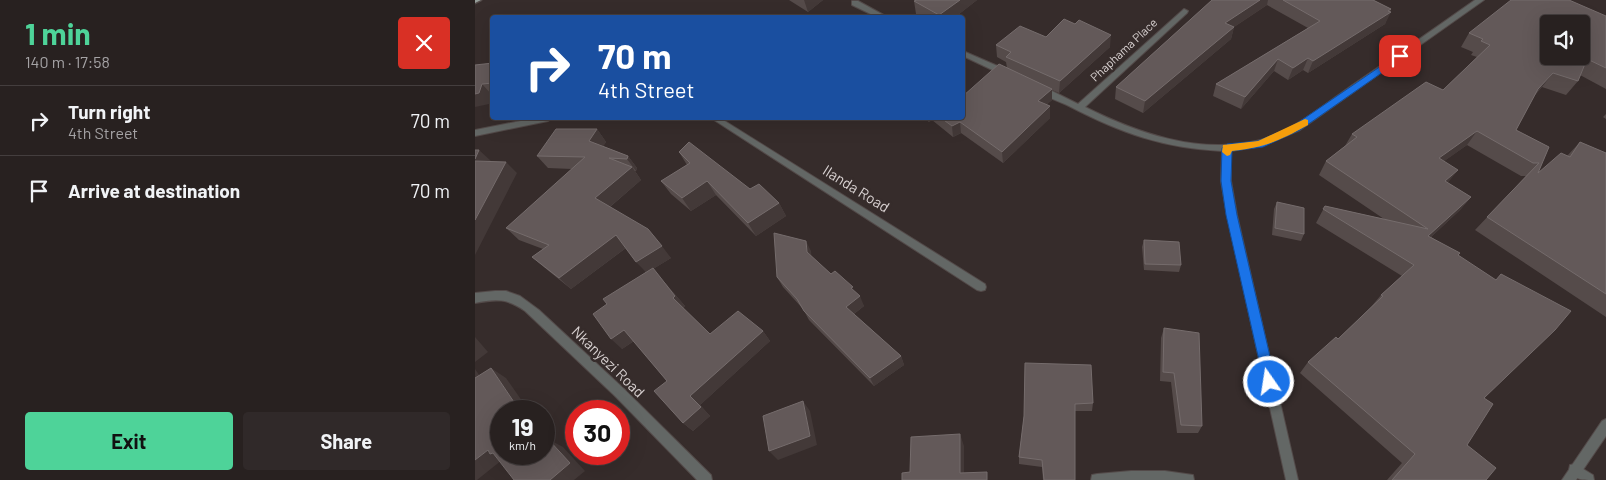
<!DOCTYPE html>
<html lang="en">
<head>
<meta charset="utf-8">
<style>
  body { margin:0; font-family:Barlow,sans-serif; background:#302929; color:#f1f3f6; height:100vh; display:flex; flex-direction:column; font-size:19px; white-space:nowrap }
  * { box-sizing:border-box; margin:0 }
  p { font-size:16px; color:#a5a3a5 }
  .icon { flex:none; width:28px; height:28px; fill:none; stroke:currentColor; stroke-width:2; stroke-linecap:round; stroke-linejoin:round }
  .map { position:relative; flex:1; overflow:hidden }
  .sheet { display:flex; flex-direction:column; background:#282120; width:475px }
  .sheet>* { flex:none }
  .banner { position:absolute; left:15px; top:15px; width:475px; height:105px; border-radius:5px; box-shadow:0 5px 20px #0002,0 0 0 1px #443e3e; background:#1a4fa0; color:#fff; overflow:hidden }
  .buttons { position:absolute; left:1065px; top:15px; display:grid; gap:10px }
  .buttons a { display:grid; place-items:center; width:50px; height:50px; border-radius:5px; background:#282120; box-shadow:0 5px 20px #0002,0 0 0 1px #443e3e; font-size:25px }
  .speed { position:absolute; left:15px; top:400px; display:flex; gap:10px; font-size:25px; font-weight:700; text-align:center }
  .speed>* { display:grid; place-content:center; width:65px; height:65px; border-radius:50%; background:#282120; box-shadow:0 5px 20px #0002,0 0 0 1px #443e3e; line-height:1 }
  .speed small { font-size:12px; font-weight:400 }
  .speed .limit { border:8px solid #d22; background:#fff; color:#111 }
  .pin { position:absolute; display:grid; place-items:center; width:42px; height:42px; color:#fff; margin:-21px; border-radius:10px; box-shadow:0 2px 8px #0006 }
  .me { position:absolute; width:55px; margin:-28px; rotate:347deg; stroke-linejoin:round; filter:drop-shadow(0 0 4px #0008) }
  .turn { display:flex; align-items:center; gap:18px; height:105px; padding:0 25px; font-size:22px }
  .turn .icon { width:65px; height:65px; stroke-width:2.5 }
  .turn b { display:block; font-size:35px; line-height:42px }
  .round { display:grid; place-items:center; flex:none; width:52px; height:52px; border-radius:5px; background:#302929 }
  .summary { display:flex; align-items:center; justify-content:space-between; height:85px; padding:0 25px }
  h1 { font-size:30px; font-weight:700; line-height:38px; color:#4ed399 }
  .action { display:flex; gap:10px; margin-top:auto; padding:10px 25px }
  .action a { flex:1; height:58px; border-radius:5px; background:#4ed399; color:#111; font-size:20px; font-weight:700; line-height:58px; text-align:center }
  .action a+a { background:#302929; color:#f1f3f6 }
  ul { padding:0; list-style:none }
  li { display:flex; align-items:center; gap:15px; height:70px; padding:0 25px; border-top:1px solid #443e3e }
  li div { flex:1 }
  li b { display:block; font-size:19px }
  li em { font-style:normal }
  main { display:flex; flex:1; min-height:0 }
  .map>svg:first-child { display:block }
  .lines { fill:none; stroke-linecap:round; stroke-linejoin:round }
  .service-casing { stroke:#534a49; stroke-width:2 }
  .minor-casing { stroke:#534a49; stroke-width:2 }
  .tertiary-casing { stroke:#534a49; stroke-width:2 }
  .primary-casing { stroke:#534a49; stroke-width:3 }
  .service { fill:#636765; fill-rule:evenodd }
  .minor { fill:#636765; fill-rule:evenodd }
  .tertiary { fill:#636765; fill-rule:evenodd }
  .primary { fill:#959e99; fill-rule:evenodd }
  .wall { fill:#554b4a }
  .shaded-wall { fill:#433938 }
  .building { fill:#635959; stroke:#756c6c; fill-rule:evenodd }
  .route { fill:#1a73e8; stroke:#114b97 }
  .slow { fill:#f59e0b }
  .labels { text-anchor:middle; stroke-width:5; stroke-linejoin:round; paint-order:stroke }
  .far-street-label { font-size:12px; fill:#d8d1d1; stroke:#362c2b }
  .street-label { font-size:15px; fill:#d8d1d1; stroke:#362c2b }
</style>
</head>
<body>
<main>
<section class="sheet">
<div class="summary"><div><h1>1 min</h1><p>140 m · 17:58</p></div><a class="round" style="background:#d93025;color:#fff"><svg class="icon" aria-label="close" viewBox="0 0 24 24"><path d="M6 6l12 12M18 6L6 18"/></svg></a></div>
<ul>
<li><svg class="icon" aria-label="right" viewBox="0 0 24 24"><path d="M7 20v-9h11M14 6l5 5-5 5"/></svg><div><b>Turn right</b><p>4th Street</p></div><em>70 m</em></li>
<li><svg class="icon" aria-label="arrive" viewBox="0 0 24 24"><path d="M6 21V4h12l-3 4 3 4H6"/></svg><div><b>Arrive at destination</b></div><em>70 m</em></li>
</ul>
<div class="action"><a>Exit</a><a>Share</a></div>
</section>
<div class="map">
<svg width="1131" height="480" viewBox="0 0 1131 480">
  <rect width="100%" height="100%" fill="#362c2b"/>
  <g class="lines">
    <!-- service casing -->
    <g class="service-casing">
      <path id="service" d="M656,471H690L718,475L719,480H616L617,475L622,474Z"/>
    </g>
    <!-- minor casing -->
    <g class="minor-casing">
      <path id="minor" d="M1000,0H1009L825,130L787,146L756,151V181L762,215L823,480H811L752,215L746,181L747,151C688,148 646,133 594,106C583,101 568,96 560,88L564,85L567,86L603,104L709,9L713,11L712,13L610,107C662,133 722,154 781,141C813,135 849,105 876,86C917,58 959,29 1000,0Z
        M377,1H383L414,18H404L377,5Z
        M488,51L534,71L535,73L531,76L528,75L488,56Z
        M61,118H77L73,121L0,136V130Z
        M236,118H245L510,284L511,287L510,290L506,291L502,290Z
        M20,291H31L45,296L64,310L148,388L236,475L237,480H222L140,396L50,311C32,298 21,299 0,303V293Z
        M1100,464L1118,475L1119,480C1109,480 1098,480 1094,470L1095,465Z"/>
    </g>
    <!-- tertiary casing -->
    <g class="tertiary-casing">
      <path id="tertiary" d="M1131,419V436L1101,480H1087L1127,421Z"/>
    </g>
    <!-- primary casing -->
    <g class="primary-casing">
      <path id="primary" d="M0,0H6L0,3Z"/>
    </g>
    <!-- service -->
    <use href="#service" class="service"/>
    <!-- minor -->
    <use href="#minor" class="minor"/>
    <!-- tertiary -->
    <use href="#tertiary" class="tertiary"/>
    <!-- primary -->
    <use href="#primary" class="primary"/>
  </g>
  <!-- wall -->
  <path class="wall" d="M314,0H348L333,12Z
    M442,0H502L479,18H448L441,14L439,1Z
    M737,0H898L916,9L910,24L833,73L828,70L813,80L799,71L766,109L738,96L741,84L833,28L792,5L759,27L756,39L668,113L640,99L641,87Z
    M1131,16V89L1105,75L1103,81L1091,95L1067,87L1060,95L1041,130L1074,147L1063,173L1092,156L1105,142L1131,153V317L1000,230L1051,176H1046L992,145L969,161L973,183L996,197L985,210L956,237L983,255L1009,398L992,445L1011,480H912L927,463L825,373L833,362L863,339L896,307L906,295L927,276L841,223L850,206L909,219L844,175L851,161L870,146L877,134L968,90L1002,57L996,55L998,52L986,47L994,33Z
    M571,37L635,47L584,93L577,90V100L571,105L575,106V118L528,163L486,133L478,137L457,120L454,122L449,118H488L532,68L531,62L522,57L521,45Z
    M18,63V95L14,104L0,65Z
    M1131,114V119L1128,117Z
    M122,129L131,142L128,146L153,156L162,168L161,171H160L166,180L135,207L196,258L178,269L210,306L208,308L235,334L288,331L295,341L225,405L235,416L218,431L208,423L192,381L159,341L147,349L132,304L171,272L151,248L96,289L70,268L57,257L68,249L44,240L31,228L97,169L73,168L62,156Z
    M204,152L275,189L304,203L311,216L281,236L241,195L216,211L196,194L186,181L212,165Z
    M802,202L829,234L826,241L797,235L799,209Z
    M669,240L706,265L704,272L669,270L667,247Z
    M336,251V256L356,274L380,292L389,306L379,314L426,356L429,365L399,386L334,320L328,309L308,287L302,277Z
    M689,328L727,426L723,433H702L696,382L685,381L686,338Z
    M550,363L618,403L617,411H600V480H568L567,467L544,464V457L549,416Z"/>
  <!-- shaded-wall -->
  <path class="shaded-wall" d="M329,0H348L333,12Z
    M485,0H502L479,18H465L464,15Z
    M785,0H793L792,5L747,35L750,23Z
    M916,9L913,14L916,12L910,24L833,73L838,61Z
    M759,27L756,39L668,113L670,101Z
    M636,35L635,47L584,93L585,81Z
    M833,58L828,70L813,80L818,68Z
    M803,59L799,71L766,109L770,97Z
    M1078,73L1067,87L1051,103L1063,89Z
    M7,84L17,95L14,104L0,107V94Z
    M577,89V100L563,112V101Z
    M575,106V118L528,163L527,152Z
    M453,118H457V120L454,122Z
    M485,122L486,133L478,137L477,126Z
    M122,129L131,142L124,153L114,141Z
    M1002,131L992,145L954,172L964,158Z
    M4,150L16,161H0V159Z
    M153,156L162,168L161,171L152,159Z
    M31,162L42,173L0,255V220Z
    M157,167L166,180L131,210L120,198Z
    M983,170L972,184L970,181Z
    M232,181L241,195L216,211L207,198Z
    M996,197L985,210L943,249L953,236Z
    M304,203L311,216L281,236L273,223Z
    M141,235L152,247L96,289L84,278Z
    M331,241L336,251L337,262L332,252Z
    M187,246L196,258L178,269L210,306L207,308L161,262Z
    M385,296L389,306L376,316L371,307Z
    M149,330L160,340L147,349L136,339Z
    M288,331L295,341L225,405L235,416L218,431L208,423L215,396Z
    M0,337L13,352L0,362Z
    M426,356L429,365L399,386L395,378Z
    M16,368L31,378L54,411H45Z
    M0,369L14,389L0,381Z
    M328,401L335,411L342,445L303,460L294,451Z
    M69,433L82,452L69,445Z
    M485,434L489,446V480L485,473Z
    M73,439L88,447L110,471L99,480H75Z
    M13,450L34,461L27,460L2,480H0V460Z"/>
  <!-- building -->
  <path class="building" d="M442,0H485L464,15L439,1Z
    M737,0H785L750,23L759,27L670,101L641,87Z
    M808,0H898L916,9L913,11L916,12L838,61L833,58L818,68L803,59L770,97L741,84L845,21Z
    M1036,0H1094L1131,16V68L1112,59L1103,81L1078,73L1063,89L1041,130L1074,147L1063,173L1086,153L1095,157L1105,142L1131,153V294L1012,217L1064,163H1058L1002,131L964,158L983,170L970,181L996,197L953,236L985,253L983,255L1021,280L1026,274L1096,311L1080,330L1009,398L1018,404L992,445L1021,468L1011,480H917L940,454L833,362L861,337L863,339L908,296L906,295L939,265L848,209L850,206L953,229L851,161L882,137L877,134L951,82L968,90L1015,45L1006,41L1008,39L994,33ZM1074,24H1106V56H1074Z
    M589,19L600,24L604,20L636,35L585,81L531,57L536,52L521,45L545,26L571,37Z
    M18,63V83L7,84L4,93L0,94V65Z
    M524,64L577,89L563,101L575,106L527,152L485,122L477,126L466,118H488V96Z
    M81,129H122L114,141L153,156L152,159L134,158L157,167L120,198L173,229L187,246L161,262L141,235L84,278L57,257L74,245L31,228L110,157L62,156Z
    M214,142L275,189L284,184L304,203L273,223L232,181L207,198L186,181L215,163L204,152Z
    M0,150H4L0,159Z
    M0,161L31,162L0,220Z
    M802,202L829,208V234L800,228Z
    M299,233L331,241L332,252L356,274L360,271L378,287L376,288L385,296L371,307L426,356L395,378L329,311L322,299L302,277Z
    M669,240L704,242L706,265L670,264Z
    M178,268L200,296L198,298L235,334L263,311L288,331L215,396L226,407L208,423L179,391L192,381L149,330L136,339L118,314L132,304L128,299Z
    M689,328L724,333L727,426L706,425L699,373L688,372Z
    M550,363L616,365L618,403L600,404V480H569L567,460L544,457L549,416Z
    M16,368L45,411H26V454H69V442L73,439L95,463L75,480H39L18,453L15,454L13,450L0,460V378Z
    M328,401L335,436L294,451L288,416Z
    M485,434V473L512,472V480H427V473L435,472L436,437Z"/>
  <!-- route -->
  <path class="route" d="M925,53L928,54V58L825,130L788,147L757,151L756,181L762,215L801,382L799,387L794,388L790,387L751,215L746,181L747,148L752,144L783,141L818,126Z"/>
  <!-- slow -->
  <path class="slow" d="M830,119L833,120V125C804,141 791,147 757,151L755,155L752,156L747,152L748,145L783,141Z"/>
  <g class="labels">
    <!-- far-street labels -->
    <g class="far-street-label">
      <text transform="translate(649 50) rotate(-43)" y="4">Phaphama Place</text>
    </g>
    <!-- street labels -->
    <g class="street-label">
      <text transform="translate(381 189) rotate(32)" y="5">Ilanda Road</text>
      <text transform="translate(133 362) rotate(44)" y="5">Nkanyezi Road</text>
    </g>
  </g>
</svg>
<div class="buttons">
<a><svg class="icon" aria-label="sound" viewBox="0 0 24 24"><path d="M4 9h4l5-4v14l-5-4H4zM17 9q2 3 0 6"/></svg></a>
</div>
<div class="speed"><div>19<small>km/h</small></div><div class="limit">30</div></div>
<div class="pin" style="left:925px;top:56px;background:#d93025"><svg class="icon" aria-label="arrive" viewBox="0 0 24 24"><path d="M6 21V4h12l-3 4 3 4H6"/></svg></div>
<svg class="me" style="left:794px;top:382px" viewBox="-20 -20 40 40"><circle r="17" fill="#1a73e8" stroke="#fff" stroke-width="3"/><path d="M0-11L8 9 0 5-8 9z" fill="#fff"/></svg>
<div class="banner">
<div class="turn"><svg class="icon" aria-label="right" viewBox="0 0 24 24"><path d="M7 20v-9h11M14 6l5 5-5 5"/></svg><div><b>70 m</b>4th Street</div></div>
</div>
</div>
</main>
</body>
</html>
